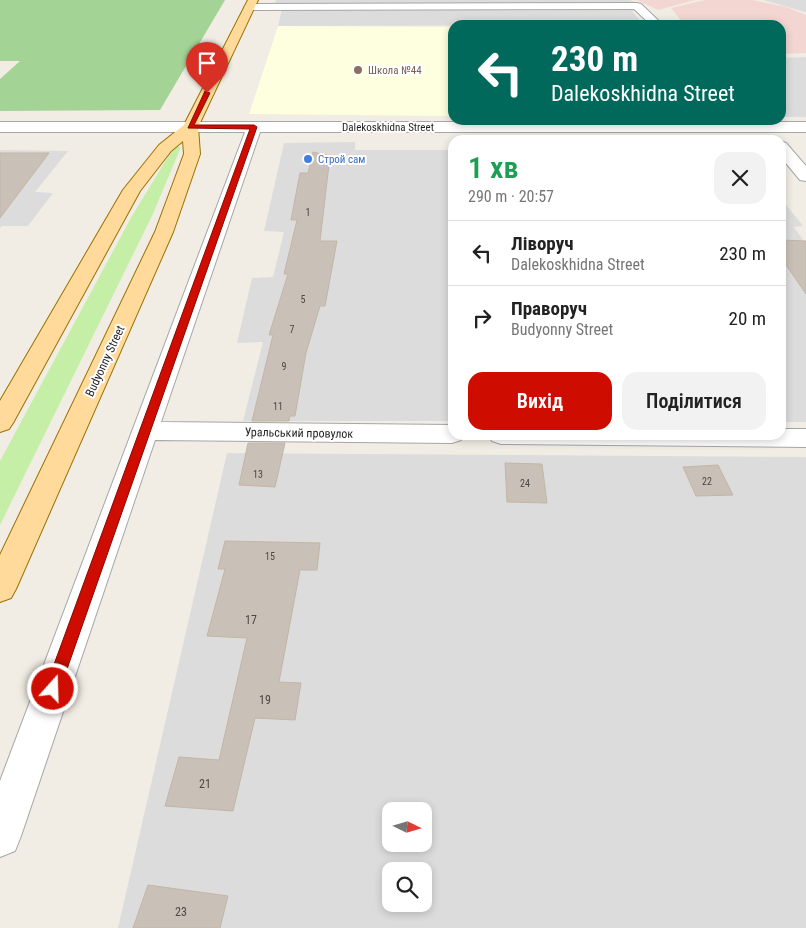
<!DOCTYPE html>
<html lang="uk">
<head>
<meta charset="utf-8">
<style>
  body { margin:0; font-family:"Roboto Condensed",sans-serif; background:#f2f2f2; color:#222; height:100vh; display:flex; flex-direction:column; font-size:19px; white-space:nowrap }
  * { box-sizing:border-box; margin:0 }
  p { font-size:16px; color:#767676 }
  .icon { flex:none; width:28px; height:28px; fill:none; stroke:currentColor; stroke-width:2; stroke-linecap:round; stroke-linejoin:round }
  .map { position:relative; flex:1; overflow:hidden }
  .sheet { position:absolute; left:448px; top:135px; width:338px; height:305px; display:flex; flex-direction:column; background:#fff; border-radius:15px; box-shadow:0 2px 8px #0003 }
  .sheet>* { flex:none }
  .banner { position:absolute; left:448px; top:20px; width:338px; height:105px; border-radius:15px; box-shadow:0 2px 8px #0003; background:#00695c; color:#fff; overflow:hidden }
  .needle { width:32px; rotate:95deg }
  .controls { position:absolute; left:382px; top:802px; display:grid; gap:10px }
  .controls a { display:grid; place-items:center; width:50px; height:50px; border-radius:10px; background:#fff; box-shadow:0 2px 8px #0003; font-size:25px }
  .pin { position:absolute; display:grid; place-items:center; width:42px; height:42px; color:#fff; margin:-51px -21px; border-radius:50% 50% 50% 0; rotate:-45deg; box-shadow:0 0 5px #0007 }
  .pin .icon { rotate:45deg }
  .me { position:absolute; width:55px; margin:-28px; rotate:20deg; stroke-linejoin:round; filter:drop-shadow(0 0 4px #0008) }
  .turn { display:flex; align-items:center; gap:18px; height:105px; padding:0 20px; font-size:22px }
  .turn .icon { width:65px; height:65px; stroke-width:2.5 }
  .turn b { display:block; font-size:35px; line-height:42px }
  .round { display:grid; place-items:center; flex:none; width:52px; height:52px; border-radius:15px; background:#f2f2f2 }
  .overview { display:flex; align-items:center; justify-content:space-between; height:85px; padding:0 20px }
  h1 { font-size:30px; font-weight:600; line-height:38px; color:#1e9e55 }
  .primary-button { display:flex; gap:10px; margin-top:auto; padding:10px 20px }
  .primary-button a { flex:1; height:58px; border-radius:15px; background:#ce0d00; color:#fff; font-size:20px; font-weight:600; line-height:58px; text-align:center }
  .primary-button a+a { background:#f2f2f2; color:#222 }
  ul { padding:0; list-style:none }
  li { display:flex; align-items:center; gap:15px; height:65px; padding:0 20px; border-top:1px solid #e0e0e0 }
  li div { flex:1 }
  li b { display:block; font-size:19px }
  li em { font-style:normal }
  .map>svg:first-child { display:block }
  .residential { fill:#dddcdc; fill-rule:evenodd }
  .commercial { fill:#f3d6d2 }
  .education { fill:#fdffdf }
  .grass { fill:#c5efa6 }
  .forest { fill:#a4d396 }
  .building { fill:#c9c0b7; stroke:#c4b5a5 }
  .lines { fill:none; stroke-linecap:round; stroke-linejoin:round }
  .minor-casing { stroke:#a6a6a6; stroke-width:2 }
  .major-casing { stroke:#9a7100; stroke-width:2 }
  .minor { fill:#fff; fill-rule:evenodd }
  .major { fill:#ffda9b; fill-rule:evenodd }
  .route { fill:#ce0d00; stroke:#860800 }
  .education-dot { fill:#8d6e63; stroke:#fff; stroke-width:2 }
  .shop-dot { fill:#3f7fe0; stroke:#fff; stroke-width:2 }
  .labels { text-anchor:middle; stroke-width:4; stroke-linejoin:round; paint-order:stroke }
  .number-label { font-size:10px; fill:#4a4745 }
  .far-education-label { font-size:11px; fill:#785e54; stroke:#fff; text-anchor:start }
  .far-street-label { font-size:11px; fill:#1f1f1f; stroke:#fff }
  .far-shop-label { font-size:11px; fill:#366cbe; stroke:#fff; text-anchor:start }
  .street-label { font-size:12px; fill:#1f1f1f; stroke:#fff }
  .near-number-label { font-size:12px; fill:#4a4745 }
</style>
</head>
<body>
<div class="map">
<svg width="806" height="928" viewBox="0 0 806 928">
  <rect width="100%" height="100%" fill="#f1ede4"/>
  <!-- residential -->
  <path class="residential" d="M276,0H630L635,2L274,4Z
    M763,0H806V12H805Z
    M282,9L632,11L644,25L278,26Z
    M806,57V117H780V58Z
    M355,142V150H452V421H243L263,342L237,343L252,278L273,277L284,232L264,231L284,143Z
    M0,150L68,151L35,192L53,193L28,226H2L0,228Z
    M780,197L803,226L794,227L806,244V422H780Z
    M227,453L806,457V928H118ZM391,811H424V844H391ZM391,871H424V904H391Z"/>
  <!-- commercial -->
  <path class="commercial" d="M637,0H695L658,10Z
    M705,0H752L786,7L806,15V53L780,54V25H685L671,8Z"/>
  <!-- education -->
  <path class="education" d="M278,26L452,27V116L249,114Z"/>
  <!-- grass -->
  <path class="grass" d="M174,147H181L152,216L0,525V461L132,216Z"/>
  <!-- forest -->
  <path class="forest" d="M0,0H225L160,110L0,111V79L20,61H0Z"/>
  <!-- building -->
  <path class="building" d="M313,152L330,156L320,241H337L325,306H320L306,353L295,416H290L289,421H252L273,335H269L288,274H284L297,220H291L300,173H308Z
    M0,153H49L0,218Z
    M780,240L806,241V294L780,256Z
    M248,443H285L275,487L239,485Z
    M505,463L542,464L547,503L507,502Z
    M718,465L733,495L696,496L683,467Z
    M225,541L320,543L317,570H300L279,682L301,683L295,720L255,718L233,811L165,806L179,757L219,760L247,638L207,636L225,569H218Z
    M148,885L228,896L220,928H133Z"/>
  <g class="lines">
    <!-- minor casing -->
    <g class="minor-casing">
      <path id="minor" d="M637,3L641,4L663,25H651L634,9L249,10L244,7L249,4Z
        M0,122H806V132H260L161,422L452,425V435H465L461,440L452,443L155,440L21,836L15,851L0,857V781L245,132H0Z
        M780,141L786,143L806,166V181L800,180L780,156Z
        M780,429H806V447L501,444L492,441L488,435H780Z"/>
    </g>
    <!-- major casing -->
    <g class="major-casing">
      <path id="major" d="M248,0H258L198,127L200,154L173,232L16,589L11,598L0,602V555L155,232L184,154L183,141L171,151L140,191L13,423L9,429L0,432V401L123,190L159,145L184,125Z"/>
    </g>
    <!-- minor -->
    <use href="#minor" class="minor"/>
    <!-- major -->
    <use href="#major" class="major"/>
  </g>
  <!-- route -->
  <path class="route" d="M205,91L210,93L194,125H254L257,127L60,689L58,694L53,696L48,694L45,689L250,129L188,128Z"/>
  <!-- markers -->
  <circle class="education-dot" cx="358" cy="70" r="5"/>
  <circle class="shop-dot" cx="308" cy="159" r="5"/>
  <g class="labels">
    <!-- number labels -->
    <g class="number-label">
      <text x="308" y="216">1</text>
      <text x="303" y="303">5</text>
      <text x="292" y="333">7</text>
      <text x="284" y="370">9</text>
      <text x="278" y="410">11</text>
      <text x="258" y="478">13</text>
      <text x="707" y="485">22</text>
      <text x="525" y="487">24</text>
      <text x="270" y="560">15</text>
    </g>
    <!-- far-education labels -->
    <g class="far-education-label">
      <text x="368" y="74">Школа №44</text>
    </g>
    <!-- far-street labels -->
    <g class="far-street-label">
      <text x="388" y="131">Dalekoskhidna Street</text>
    </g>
    <!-- far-shop labels -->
    <g class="far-shop-label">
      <text x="318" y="163">Строй сам</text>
    </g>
    <!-- street labels -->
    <g class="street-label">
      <text transform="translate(105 361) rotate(-65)" y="4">Budyonny Street</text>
      <text transform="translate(299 433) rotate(1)" y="4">Уральський провулок</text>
    </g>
    <!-- near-number labels -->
    <g class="near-number-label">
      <text x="251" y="624">17</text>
      <text x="265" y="704">19</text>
      <text x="205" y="788">21</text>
      <text x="181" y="916">23</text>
    </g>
  </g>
</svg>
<div class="controls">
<a><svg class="needle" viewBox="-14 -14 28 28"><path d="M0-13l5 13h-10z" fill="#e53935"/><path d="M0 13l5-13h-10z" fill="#767676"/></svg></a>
<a><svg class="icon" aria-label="search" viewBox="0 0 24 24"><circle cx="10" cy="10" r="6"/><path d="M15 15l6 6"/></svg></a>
</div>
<div class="pin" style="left:207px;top:93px;background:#d93025"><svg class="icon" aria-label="arrive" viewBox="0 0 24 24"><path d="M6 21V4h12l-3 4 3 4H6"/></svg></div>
<svg class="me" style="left:53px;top:689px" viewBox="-20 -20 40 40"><circle r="17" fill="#ce0d00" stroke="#fff" stroke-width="3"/><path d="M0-11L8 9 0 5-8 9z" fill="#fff"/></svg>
<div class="banner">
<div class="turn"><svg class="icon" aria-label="left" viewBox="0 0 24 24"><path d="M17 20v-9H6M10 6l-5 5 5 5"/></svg><div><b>230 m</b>Dalekoskhidna Street</div></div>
</div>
<section class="sheet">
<div class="overview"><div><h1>1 хв</h1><p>290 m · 20:57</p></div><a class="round"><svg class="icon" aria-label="close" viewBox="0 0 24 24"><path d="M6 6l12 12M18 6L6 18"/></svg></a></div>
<ul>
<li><svg class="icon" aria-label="left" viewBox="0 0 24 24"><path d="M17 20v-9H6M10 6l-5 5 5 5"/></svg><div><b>Ліворуч</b><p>Dalekoskhidna Street</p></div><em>230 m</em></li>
<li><svg class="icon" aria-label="right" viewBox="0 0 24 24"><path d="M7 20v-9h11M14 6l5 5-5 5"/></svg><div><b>Праворуч</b><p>Budyonny Street</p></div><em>20 m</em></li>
</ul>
<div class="primary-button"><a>Вихід</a><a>Поділитися</a></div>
</section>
</div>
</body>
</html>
